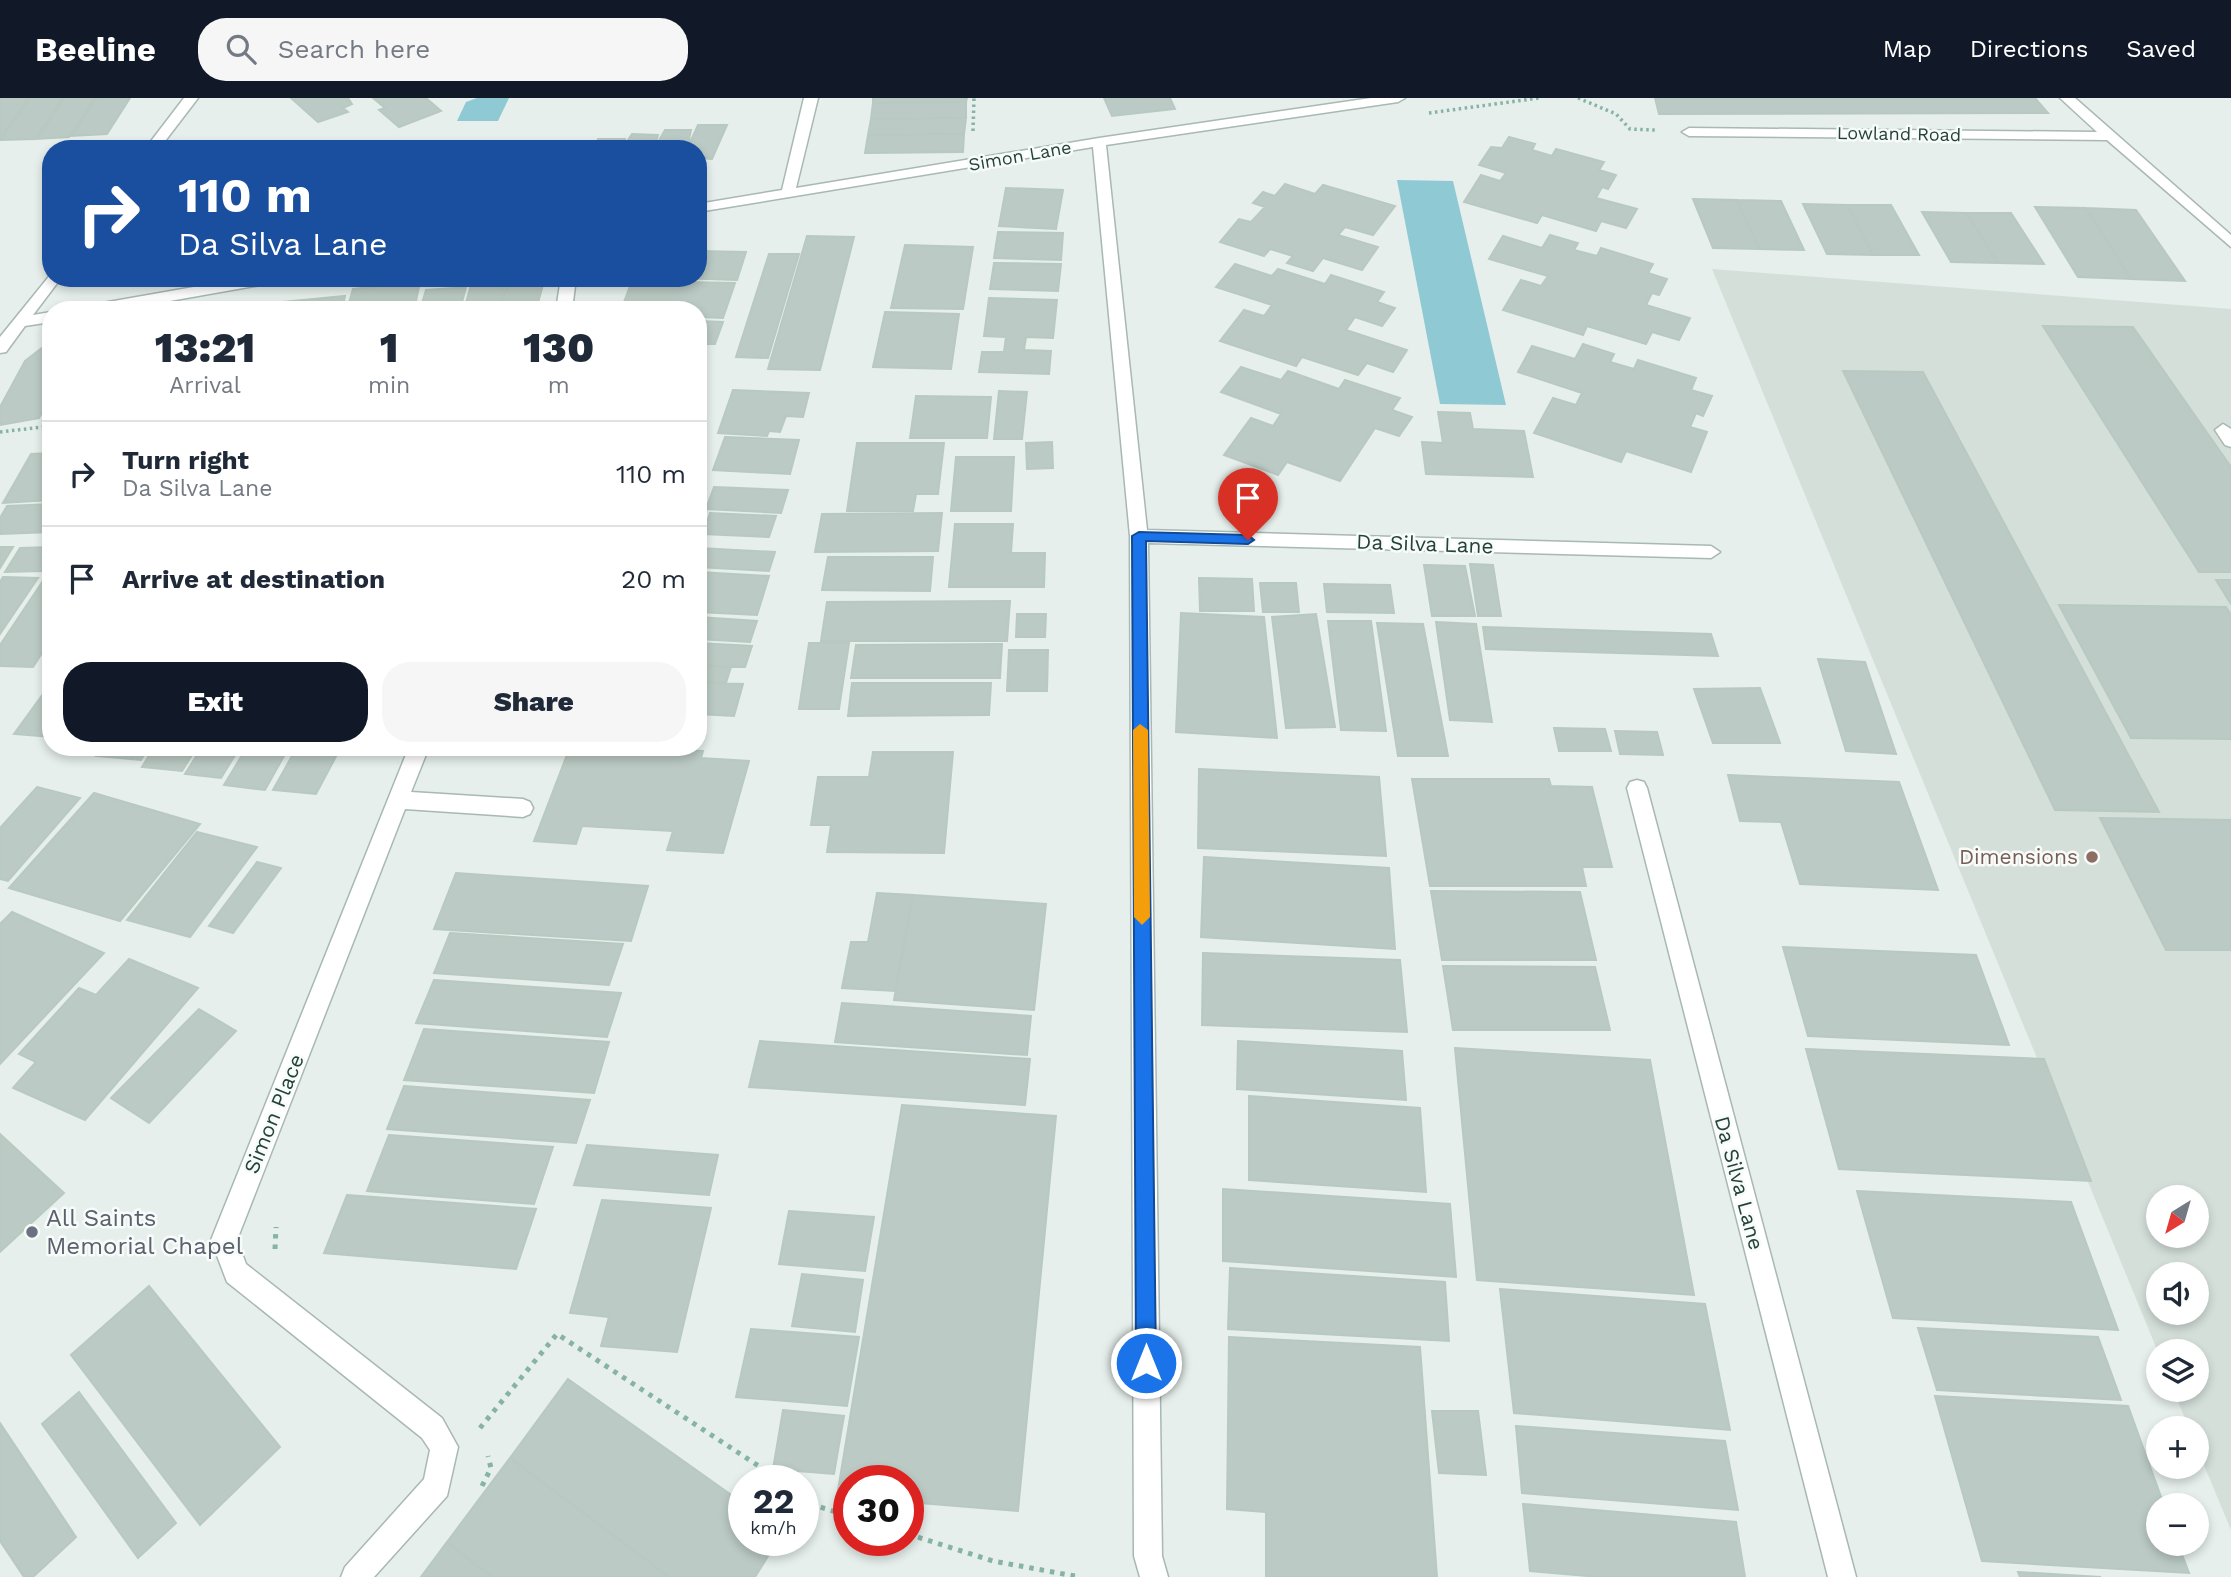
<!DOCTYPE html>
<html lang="en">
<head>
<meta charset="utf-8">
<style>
  body { margin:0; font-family:"Work Sans",sans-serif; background:#f6f6f7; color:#1f2937; height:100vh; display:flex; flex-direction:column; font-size:26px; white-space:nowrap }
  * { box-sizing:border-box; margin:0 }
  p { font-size:23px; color:#747a83 }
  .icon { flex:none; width:38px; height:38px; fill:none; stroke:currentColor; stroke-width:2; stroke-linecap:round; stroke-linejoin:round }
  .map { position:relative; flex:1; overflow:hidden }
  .panel { position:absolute; left:42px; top:203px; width:665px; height:455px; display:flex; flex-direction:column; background:#fff; border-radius:28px; box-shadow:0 4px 10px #0003 }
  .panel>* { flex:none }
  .top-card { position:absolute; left:42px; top:42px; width:665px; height:147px; border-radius:28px; box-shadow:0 4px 10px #0003; background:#1a4fa0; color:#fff; overflow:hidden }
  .needle { width:46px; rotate:217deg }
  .controls { position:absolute; left:2146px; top:1087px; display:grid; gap:14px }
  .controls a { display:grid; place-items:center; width:63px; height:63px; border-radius:50%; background:#fff; box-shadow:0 4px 10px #0003; font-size:35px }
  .speed { position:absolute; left:728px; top:1367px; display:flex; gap:14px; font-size:35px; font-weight:700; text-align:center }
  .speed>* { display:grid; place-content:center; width:91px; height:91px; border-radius:50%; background:#fff; box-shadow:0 4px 10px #0003; line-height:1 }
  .speed small { font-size:18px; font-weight:400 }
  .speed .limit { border:10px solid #d22; background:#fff; color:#111 }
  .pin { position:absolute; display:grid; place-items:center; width:60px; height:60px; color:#fff; margin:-72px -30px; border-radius:50% 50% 50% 0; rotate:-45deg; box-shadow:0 0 7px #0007 }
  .pin .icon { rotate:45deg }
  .me { position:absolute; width:77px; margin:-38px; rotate:0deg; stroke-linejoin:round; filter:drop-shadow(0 0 5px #0008) }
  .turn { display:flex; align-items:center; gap:24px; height:147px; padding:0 21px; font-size:32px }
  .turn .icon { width:91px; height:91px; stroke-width:2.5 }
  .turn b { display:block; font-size:49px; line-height:60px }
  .eta { display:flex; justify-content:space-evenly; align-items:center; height:119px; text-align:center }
  .eta b { font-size:42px; font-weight:800; line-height:49px }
  .cta { display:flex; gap:14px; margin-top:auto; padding:14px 21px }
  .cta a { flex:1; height:80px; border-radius:28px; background:#111827; color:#fff; font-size:28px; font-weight:800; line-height:80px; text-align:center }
  .cta a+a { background:#f6f6f7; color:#1f2937 }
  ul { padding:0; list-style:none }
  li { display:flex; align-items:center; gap:21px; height:105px; padding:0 21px; border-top:2px solid #e0e1e3 }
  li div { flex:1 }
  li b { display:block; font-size:26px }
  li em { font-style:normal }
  header { display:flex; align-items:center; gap:42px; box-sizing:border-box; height:98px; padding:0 35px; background:#111827; color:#fff }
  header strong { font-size:33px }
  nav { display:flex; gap:38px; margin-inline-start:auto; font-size:24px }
  .search { width:490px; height:63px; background:#f6f6f7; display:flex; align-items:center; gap:18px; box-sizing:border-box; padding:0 24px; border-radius:28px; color:#747a83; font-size:26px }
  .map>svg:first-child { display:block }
  .built { fill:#d4dfda; fill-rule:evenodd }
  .water { fill:#8ec9d4 }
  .building { fill:#bbcac4; stroke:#b8c9c2; stroke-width:2 }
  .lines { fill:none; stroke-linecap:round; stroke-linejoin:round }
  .lane-casing { stroke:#a8b8b2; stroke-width:3 }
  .street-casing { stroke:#a8b8b2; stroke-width:3 }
  .path-far1 { stroke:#86b3a5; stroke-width:3.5; stroke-dasharray:2.5 3.5; stroke-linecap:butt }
  .path { stroke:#86b3a5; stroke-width:5; stroke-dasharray:4.5 6; stroke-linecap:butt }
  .lane { fill:#fff; fill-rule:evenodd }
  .street { fill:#fff; fill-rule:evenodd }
  .route { fill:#1a73e8; stroke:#114b97; stroke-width:2 }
  .slow { fill:#f59e0b }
  .education-dot { fill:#8d6e63; stroke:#f7fbf9; stroke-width:2.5 }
  .worship-dot { fill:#6b7280; stroke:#f7fbf9; stroke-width:2.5 }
  .labels { text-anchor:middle; stroke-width:5; stroke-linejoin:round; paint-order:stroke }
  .far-street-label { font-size:18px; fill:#24423a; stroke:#f7fbf9 }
  .street-label { font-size:21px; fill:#24423a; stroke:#f7fbf9 }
  .education-label { font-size:21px; fill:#785e54; stroke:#f7fbf9; text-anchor:end }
  .near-worship-label { font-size:24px; fill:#5b616d; stroke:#f7fbf9; text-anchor:start }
</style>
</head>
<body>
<header>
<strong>Beeline</strong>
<div class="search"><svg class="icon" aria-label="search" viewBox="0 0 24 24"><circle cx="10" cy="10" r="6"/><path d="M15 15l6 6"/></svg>Search here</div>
<nav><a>Map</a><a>Directions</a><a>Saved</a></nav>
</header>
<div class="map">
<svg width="2231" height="1479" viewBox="0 0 2231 1479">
  <rect width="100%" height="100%" fill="#e6efeb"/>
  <!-- built -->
  <path class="built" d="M1712,171L2231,211V1432L2196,1348V1330H2189L2173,1292H2196V1253L2158,1254ZM2158,1099H2196V1138H2158ZM2158,1176H2196V1214H2158Z"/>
  <!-- water -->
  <path class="water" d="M477,0H509L498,23H457L466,4Z
    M1397,82L1453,83L1506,307L1440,306Z"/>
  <!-- building -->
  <path class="building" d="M0,0H29L0,40Z
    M30,0H63L35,41L0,42Z
    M64,0H95L69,39L37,41Z
    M97,0H130L107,36L72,38Z
    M291,0H348L352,6L343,10L348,14L318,24Z
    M373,0H426L441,13L399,29L379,12L385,10Z
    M873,0H967L966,4L873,5Z
    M1104,0H1170L1175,11L1112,18Z
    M1655,0H2035L2048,15L1659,16Z
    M966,4V20L871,21L873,5Z
    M966,20L964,36L868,37L871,21Z
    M698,27H727L712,61L698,60V51H687Z
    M665,32H691L687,51H654Z
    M632,36L658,37L654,51H622Z
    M964,36L963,54L865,55L868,37Z
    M1509,39L1535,46L1532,52L1552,58L1556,51L1604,64L1599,72L1616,77L1608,91L1602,89L1596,100L1637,111L1626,130L1601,123L1596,133L1542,117L1537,125L1464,104L1481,77L1500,83L1506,75L1479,67L1491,49L1502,50Z
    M598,41H625L624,46L622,51H594Z
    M564,45H590L588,51H562Z
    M1285,86L1315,96L1323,87L1395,108L1373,137L1345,129L1338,137L1378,149L1362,172L1323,160L1313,173L1287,165L1293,158L1270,151L1264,158L1220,144L1239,121L1251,124L1265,109L1253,105L1263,94L1275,98Z
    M1006,90L1063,92L1056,131L999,128Z
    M1693,101L1737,102L1759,151L1713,150Z
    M1737,102L1781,103L1804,152L1759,151Z
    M1803,106L1847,107L1873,157L1827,156Z
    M1847,107H1891L1919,157H1873Z
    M2035,109L2086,110L2131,181L2078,179Z
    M2086,110L2136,112L2185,183L2131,181Z
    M1922,114L1966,115L1998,165L1951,164Z
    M1966,115H2011L2044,166L1998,165Z
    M998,134L1063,135L1061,162L994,160Z
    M1550,137L1578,145L1574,152L1597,158L1601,150L1653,166L1648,175L1667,181L1659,197L1652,195L1646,207L1690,220L1679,242L1652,234L1646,246L1587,228L1583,237L1503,212L1521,182L1541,188L1548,178L1489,161L1503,138L1542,150Z
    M807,138L854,139L820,272L768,271Z
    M905,147L973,149L963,211L891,210Z
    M698,153L746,154L737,182L676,180H698Z
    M769,156H799L768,260L736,259Z
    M994,165L1061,166L1058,193L990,191Z
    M1235,166L1272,178L1278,171L1325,186L1331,177L1384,194L1377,204L1395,210L1382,228L1355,219L1346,232L1407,252L1393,274L1367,265L1358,277L1302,259L1296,268L1220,243L1244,212L1264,218L1272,207L1216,189Z
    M473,180H506L498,212H464Z
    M544,183L536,212H500L506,189Z
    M632,183L735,185L723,220L698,219V212H621Z
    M420,184L414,212H347L353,191Z
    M466,189L460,212H420L426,192Z
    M345,198L342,212H271L273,205Z
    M989,200L1057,202L1053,240L1026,239L1024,252L1051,253L1049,276L979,274L982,254H1004L1006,239L984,238Z
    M885,214L959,216L951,271L873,269Z
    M698,223L723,224L715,246H698Z
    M2043,228L2133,229L2231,369V474H2199Z
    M51,243V298L39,320L0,327V309L25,263Z
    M1583,246L1614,256L1610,264L1634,271L1638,262L1696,280L1691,292L1712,298L1703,318L1696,315L1690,329L1707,334L1691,374L1626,353L1621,364L1534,335L1553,300L1576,307L1582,295L1518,274L1532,248L1575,261Z
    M1241,269L1281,282L1288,273L1339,291L1345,282L1400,300L1392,312L1412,319L1399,338L1375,330L1340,383L1287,364L1278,377L1224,357L1251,320L1273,328L1281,316L1221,294Z
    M1843,273L1923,274L2159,714L2055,712Z
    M733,292L809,295L803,319L786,318L780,334L769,333L767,338L718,335Z
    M999,293L1027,294L1022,341H994Z
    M916,298L991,299L987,340H910Z
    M1438,314L1470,315L1473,331L1524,333L1533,379L1426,376L1422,344L1443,345Z
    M725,339L799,342L790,376L713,372Z
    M1052,344L1053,370L1027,371L1026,345Z
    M857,345H944L938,396H916L913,413H847Z
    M51,355V402L3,405L31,356Z
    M956,359H1014L1011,413H951Z
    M714,389L788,392L781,415L706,411Z
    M51,406V434L0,436V420L7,408Z
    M710,415L776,418L769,439L703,436Z
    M942,415L938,453L815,454L822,416Z
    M955,426H1013L1011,455H1045L1044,489H949Z
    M0,449H13L0,470Z
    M51,449V462L44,473L5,474L20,450Z
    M699,450L775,454L769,473L698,469Z
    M828,459H933L930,493L822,492Z
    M1470,466L1493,467L1501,518H1478Z
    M1424,467L1465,468L1475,518H1432Z
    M49,474L51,541L33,569L0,568V547Z
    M698,474L769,478L757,517L698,514Z
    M3,479L38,480L0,536V484Z
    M1199,480L1252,481L1254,513H1200Z
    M2216,482H2231V506Z
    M1260,485H1296L1299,514H1263Z
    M1324,486L1390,487L1394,515L1327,514Z
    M1010,503L1007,543H821L827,504Z
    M2059,507L2226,509L2231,517V641L2131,640Z
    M1181,515L1264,519L1277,640L1176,634Z
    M1017,516H1046L1045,539H1016Z
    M1316,516L1335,629L1286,630L1272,519Z
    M698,519L757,523L750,544L698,541Z
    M1328,523H1371L1386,633L1341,632Z
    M1436,524L1476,526L1492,624L1450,622Z
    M1377,525L1423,526L1448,658H1398Z
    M1483,529L1711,536L1718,558L1486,551Z
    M698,545L752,548L745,569L698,567Z
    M809,545H849L839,611H799Z
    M1002,546L1000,580H851L856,547Z
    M1009,552H1048L1047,593H1007Z
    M1818,561L1865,564L1896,656L1846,653Z
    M698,567L731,569L726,585L698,583Z
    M698,584L743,586L734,618L698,616Z
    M51,585V639L14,636Z
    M852,585H991L989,617L848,618Z
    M1760,590L1780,645H1713L1694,591Z
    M1554,630L1605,631L1611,653H1559Z
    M1615,633L1657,634L1663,657L1620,656Z
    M102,649H149L141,662L96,658Z
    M154,649H197L182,673L142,669Z
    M202,649H240L221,680L185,676Z
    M247,649H289L265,692L224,687Z
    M297,649H341L316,696L273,692Z
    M570,649L703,653L701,660L749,663L723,755L667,752L673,733L582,728L576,746L534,743Z
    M873,654H953L944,755L827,754L831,727H811L818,679H869Z
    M1199,671L1379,679L1386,758L1198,750Z
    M1728,677L1899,684L1938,792L1800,786L1781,724L1740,723Z
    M1412,681H1549L1551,688L1592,689L1612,769H1582L1586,788H1430Z
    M37,689L80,700L8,783L0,781V730Z
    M94,695L200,726L120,823L9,790Z
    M2100,720L2231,722V852H2166Z
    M197,734L257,749L190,839L127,822Z
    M1204,759L1389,770L1395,851L1201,839Z
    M257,764L281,770L233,835L209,828Z
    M456,775L648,788L631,843L434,831Z
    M1431,793L1580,794L1596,862H1442Z
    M877,795L913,797L895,893L842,890L851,844H868Z
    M913,797L1046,806L1034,912L894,902Z
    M12,814L104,855L0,966V826Z
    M450,835L623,846L609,887L434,875Z
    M1783,849L1976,857L2009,947L1808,938Z
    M1203,855L1400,862L1407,934L1202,927Z
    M129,861L198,890L85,1022L13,990L36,964L19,956L79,890L96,897Z
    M1443,868L1595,869L1610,932H1453Z
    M434,882L621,895L607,939L416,925Z
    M842,905L1031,918L1027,957L835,944Z
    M199,911L236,933L149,1025L111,1000Z
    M424,931L609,944L594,995L404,982Z
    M760,943L1030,961L1025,1007L749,989Z
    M1238,943L1402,953L1406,1002L1237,991Z
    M1455,950L1650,962L1694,1197L1477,1182Z
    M1806,951L2044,961L2091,1083L1839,1071Z
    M404,988L590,1002L576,1045L387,1031Z
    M1249,998L1420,1010L1426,1094L1249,1082Z
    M902,1007L1056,1018L1018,1413L908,1404V1382H849V1399L837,1398Z
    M0,1036L64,1095L0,1154Z
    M389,1037L553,1049L534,1106L367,1093Z
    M587,1047L718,1057L709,1097L574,1087Z
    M1223,1091L1450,1106L1456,1179L1223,1163Z
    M1857,1093L2071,1104L2118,1232L1893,1220Z
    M347,1097L536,1111L516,1171L324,1155Z
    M602,1102L711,1110L677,1254L601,1248L609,1219L570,1215Z
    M789,1113L874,1119L865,1173L779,1166Z
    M1230,1170L1445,1184L1449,1243L1228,1231Z
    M802,1176L863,1182L855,1234L792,1228Z
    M149,1188L280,1349L200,1427L71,1257Z
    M1500,1191L1705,1206L1730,1332L1514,1315Z
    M1918,1230L2098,1239L2121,1302L1937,1292Z
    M751,1231L859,1239L847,1308L736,1299Z
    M1229,1239L1420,1249L1437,1479H1266V1414L1227,1411Z
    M568,1281L744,1406V1442H778L755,1479H669L510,1360Z
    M79,1294L176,1425L138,1460L42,1326Z
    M1935,1298L2128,1308L2164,1407H2158V1446H2178L2189,1475L1982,1463Z
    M783,1312L844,1318L834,1376L773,1371Z
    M1432,1313H1478L1486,1377L1439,1375Z
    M0,1325L76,1439L33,1479H24L0,1443Z
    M1516,1328L1725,1343L1738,1412L1522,1395Z
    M510,1360L669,1479H492L447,1444Z
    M1523,1406L1736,1424L1745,1479H1599L1530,1473Z
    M447,1444L492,1479H421Z
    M2018,1474L2101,1479H2020Z"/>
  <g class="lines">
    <!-- lane casing -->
    <g class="lane-casing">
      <path id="lane" d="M2223,326L2231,331V349L2225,347L2215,332Z"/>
    </g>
    <!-- street casing -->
    <g class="street-casing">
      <path id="street" d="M184,0H198L159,51H145Z
        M804,0H818L796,90L1099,40L1371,0H1405L1398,4L1106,47L1147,432L1711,448L1720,454L1711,460L1148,445L1162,1458L1168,1479H1140L1134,1458L1130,438L1093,49L698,114V106L782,92Z
        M2060,0H2075L2231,137V149L2107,42L1689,38L1682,34L1689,30L2097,34Z
        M51,176V180H61L33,217L51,214V224L25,228L6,254L0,255V239Z
        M245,180H279L272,185L119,212H84L91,207Z
        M561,180H576L572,212H556Z
        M409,649H429L411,694L523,701L530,704L533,710L530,716L523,719L405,711L237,1142L246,1166L442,1320L458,1349L447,1398L374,1479H341L345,1469L424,1381L430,1352L422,1340L227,1184L211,1142Z
        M1637,682L1644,684L1647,690L1856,1479H1828L1627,690L1630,684Z"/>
    </g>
    <!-- path-far1 -->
    <path class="path-far1" d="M1578,0L1616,16L1630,31L1655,32
      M1429,15L1539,0
      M973,33L974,0
      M0,334L51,328"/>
    <!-- path -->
    <path class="path" d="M275,1151L276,1129
      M480,1330L557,1236L780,1382
      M482,1388L491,1370L488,1358
      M803,1398L820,1409L849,1418
      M908,1436L993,1463L1080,1479"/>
    <!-- lane -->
    <use href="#lane" class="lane"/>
    <!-- street -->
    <use href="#street" class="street"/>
  </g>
  <!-- route -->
  <path class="route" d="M1139,434L1248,437L1254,442L1248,446L1146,443L1156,1265L1153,1272L1146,1275L1139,1272L1136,1265L1132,438Z"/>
  <!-- slow -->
  <path class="slow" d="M1140,626L1148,632L1150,819L1142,827L1134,819L1133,632Z"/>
  <!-- markers -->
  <circle class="education-dot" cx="2092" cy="759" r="7"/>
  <circle class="worship-dot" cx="32" cy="1134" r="7"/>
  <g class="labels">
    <!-- far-street labels -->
    <g class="far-street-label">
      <text transform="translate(1899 36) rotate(1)" y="6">Lowland Road</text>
      <text transform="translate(1020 58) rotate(-10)" y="6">Simon Lane</text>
    </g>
    <!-- street labels -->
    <g class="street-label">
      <text transform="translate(1425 446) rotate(2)" y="7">Da Silva Lane</text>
      <text transform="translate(274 1016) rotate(-68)" y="7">Simon Place</text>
      <text transform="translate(1739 1085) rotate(75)" y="7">Da Silva Lane</text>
    </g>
    <!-- education labels -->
    <g class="education-label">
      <text x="2078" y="766">Dimensions</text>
    </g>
    <!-- near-worship labels -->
    <g class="near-worship-label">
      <text x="46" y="1128">All Saints<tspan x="46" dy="28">Memorial Chapel</tspan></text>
    </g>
  </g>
</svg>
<div class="controls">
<a><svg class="needle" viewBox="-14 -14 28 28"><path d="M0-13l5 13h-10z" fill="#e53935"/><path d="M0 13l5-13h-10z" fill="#747a83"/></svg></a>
<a><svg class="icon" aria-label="sound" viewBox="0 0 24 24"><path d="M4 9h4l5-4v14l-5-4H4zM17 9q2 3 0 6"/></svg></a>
<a><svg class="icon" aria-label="layers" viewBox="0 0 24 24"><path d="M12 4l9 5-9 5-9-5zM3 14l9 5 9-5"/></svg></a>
<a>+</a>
<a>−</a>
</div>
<div class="speed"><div>22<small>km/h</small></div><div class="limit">30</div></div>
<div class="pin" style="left:1248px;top:442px;background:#d93025"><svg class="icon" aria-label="arrive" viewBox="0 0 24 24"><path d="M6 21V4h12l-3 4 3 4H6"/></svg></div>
<svg class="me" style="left:1146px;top:1265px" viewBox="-20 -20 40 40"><circle r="17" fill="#1a73e8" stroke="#fff" stroke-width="3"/><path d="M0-11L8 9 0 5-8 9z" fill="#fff"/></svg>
<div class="top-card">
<div class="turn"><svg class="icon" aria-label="right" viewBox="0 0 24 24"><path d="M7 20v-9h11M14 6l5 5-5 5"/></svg><div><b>110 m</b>Da Silva Lane</div></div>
</div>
<section class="panel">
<div class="eta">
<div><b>13:21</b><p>Arrival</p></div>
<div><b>1</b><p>min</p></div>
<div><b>130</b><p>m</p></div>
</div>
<ul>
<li><svg class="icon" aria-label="right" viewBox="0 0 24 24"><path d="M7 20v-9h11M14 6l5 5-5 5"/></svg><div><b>Turn right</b><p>Da Silva Lane</p></div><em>110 m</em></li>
<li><svg class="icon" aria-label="arrive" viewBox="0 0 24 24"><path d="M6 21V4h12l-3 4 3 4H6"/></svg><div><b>Arrive at destination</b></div><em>20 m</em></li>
</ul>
<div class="cta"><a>Exit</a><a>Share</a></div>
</section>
</div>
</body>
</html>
